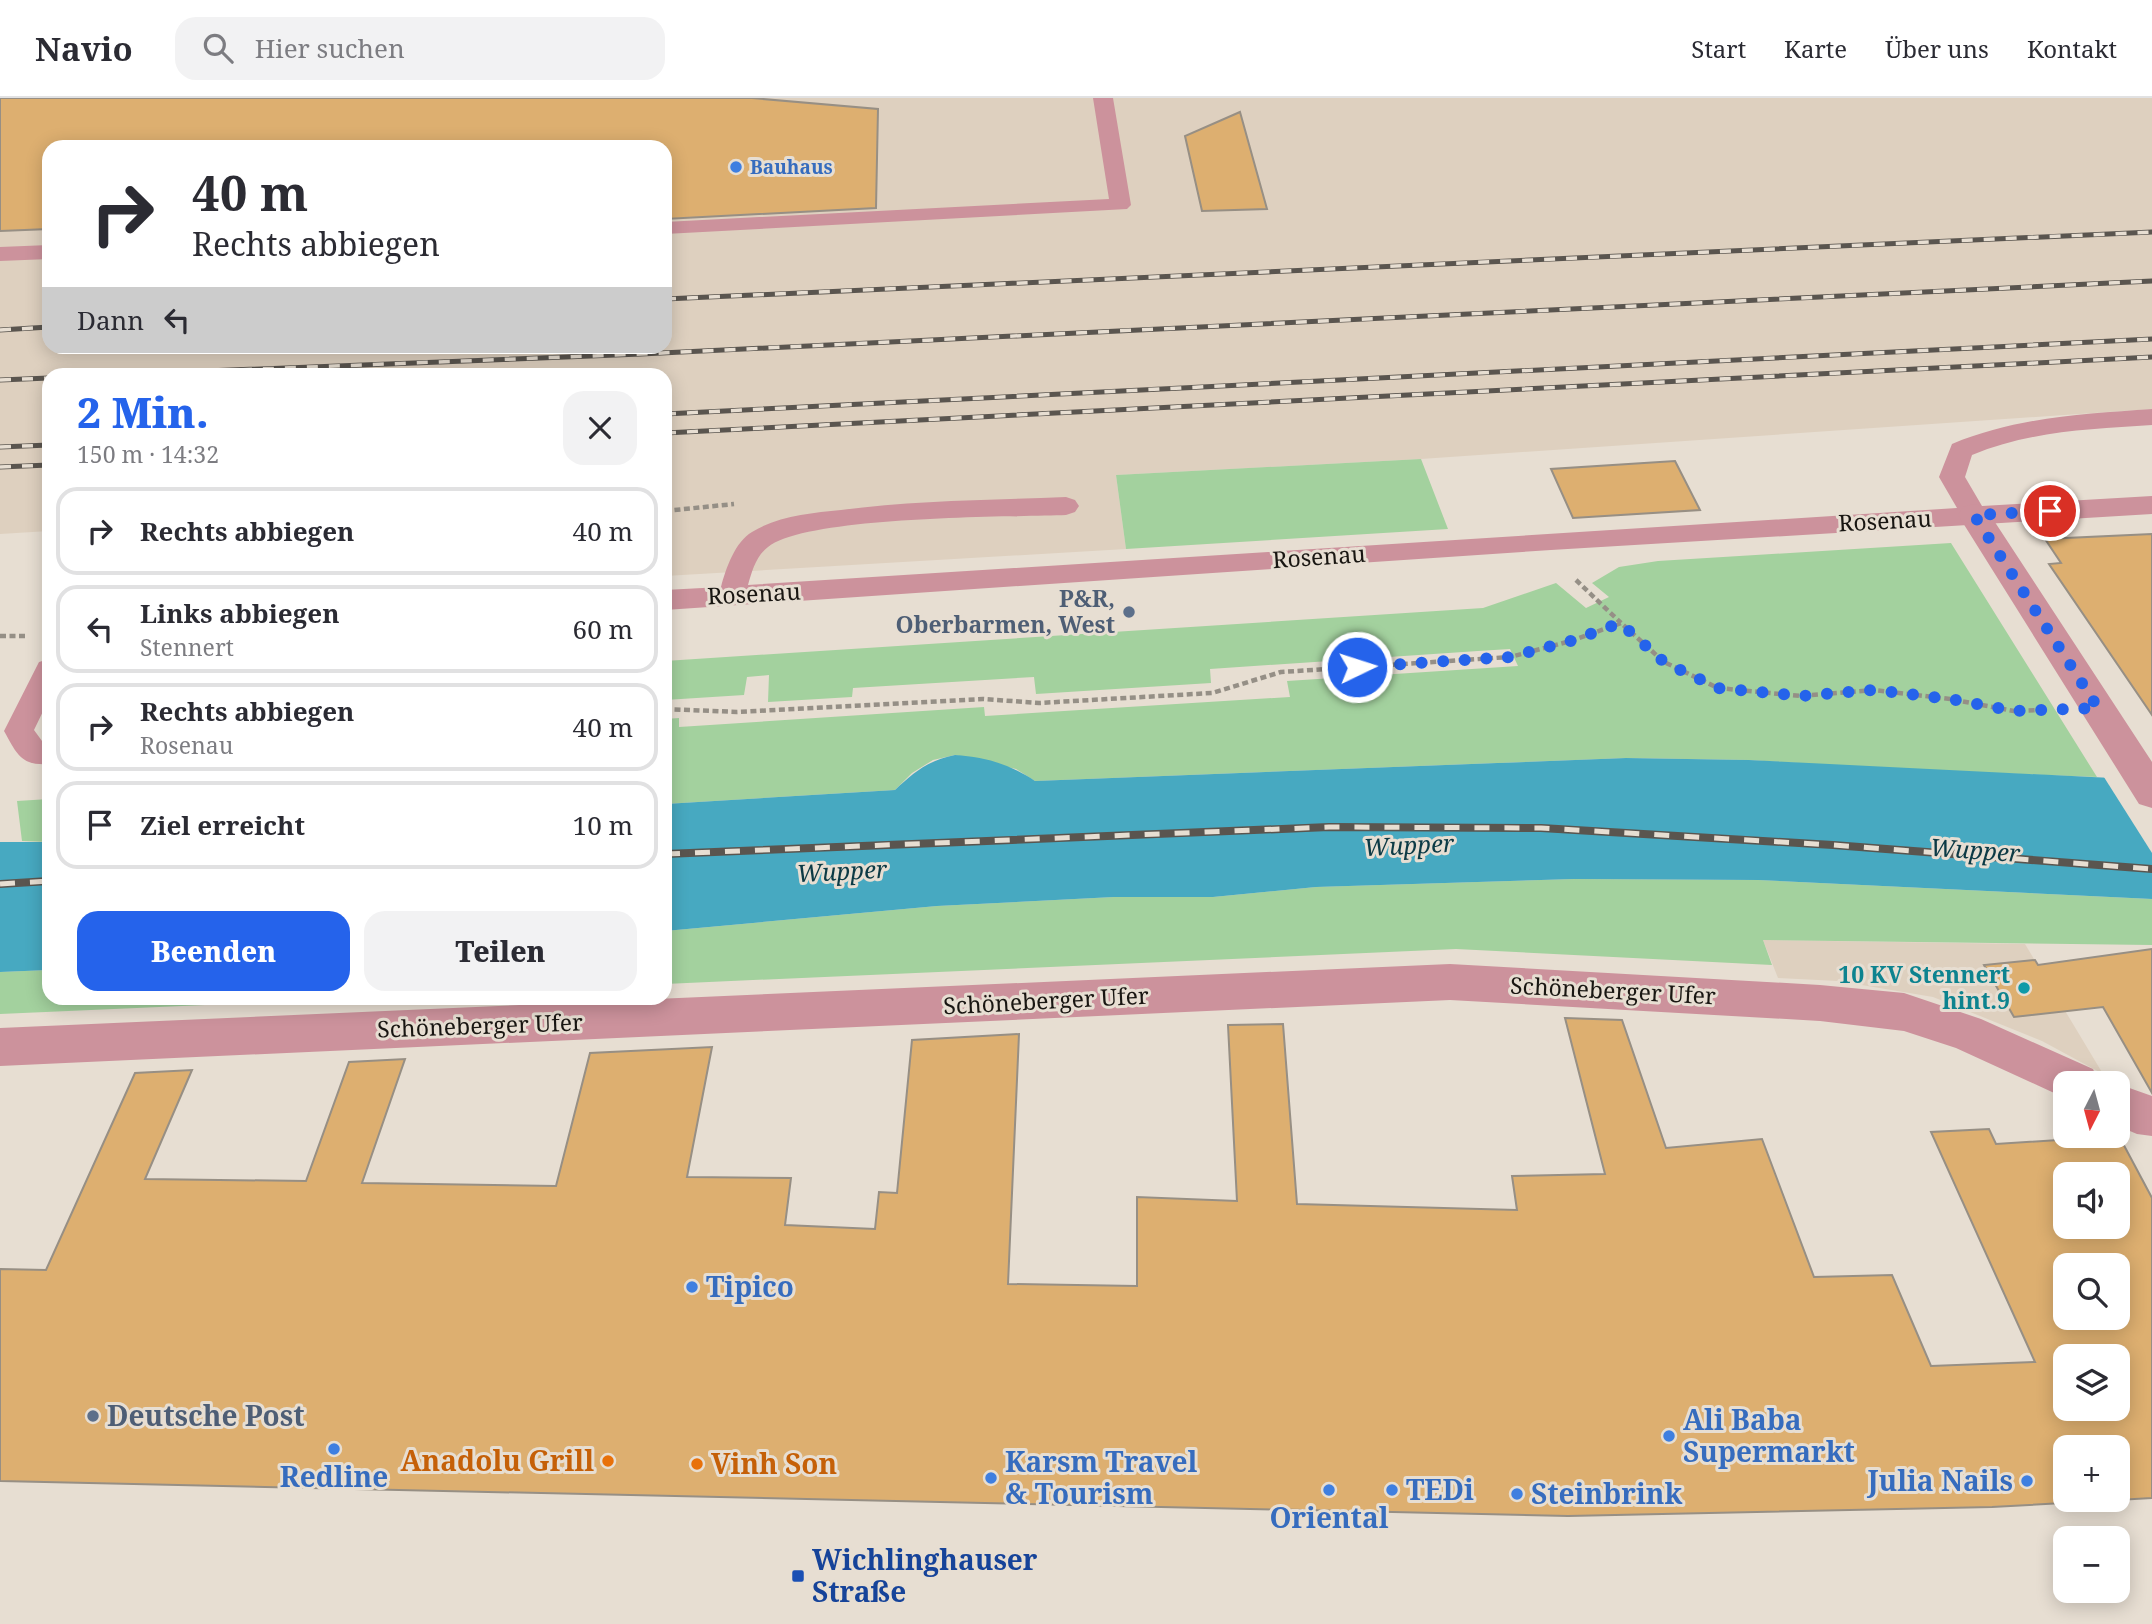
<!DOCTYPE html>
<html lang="de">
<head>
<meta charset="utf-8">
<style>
  body { margin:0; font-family:"Noto Serif",serif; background:#f2f2f3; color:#2b2b33; height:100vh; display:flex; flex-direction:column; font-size:26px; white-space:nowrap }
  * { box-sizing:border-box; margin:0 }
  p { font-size:23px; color:#7c7c81 }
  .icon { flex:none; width:38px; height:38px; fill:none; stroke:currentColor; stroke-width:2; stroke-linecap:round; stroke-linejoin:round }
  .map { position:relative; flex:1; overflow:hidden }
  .panel { position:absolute; left:42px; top:270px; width:630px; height:637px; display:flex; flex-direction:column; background:#fff; border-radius:21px; box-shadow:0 4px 18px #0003 }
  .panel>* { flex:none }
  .guide { position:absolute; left:42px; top:42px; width:630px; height:214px; border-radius:21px; box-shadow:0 4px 18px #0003; background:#fff; color:#2b2b33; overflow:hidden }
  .needle { width:46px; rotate:186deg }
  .fabs { position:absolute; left:2053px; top:973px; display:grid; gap:14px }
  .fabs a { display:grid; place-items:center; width:77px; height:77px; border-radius:14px; background:#fff; box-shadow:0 4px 18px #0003; font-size:35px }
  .pin { position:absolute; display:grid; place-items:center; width:60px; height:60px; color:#fff; margin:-30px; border:4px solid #fff; border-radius:50%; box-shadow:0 2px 7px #0007 }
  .me { position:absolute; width:77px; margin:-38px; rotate:86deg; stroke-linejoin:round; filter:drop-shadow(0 0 5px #0008) }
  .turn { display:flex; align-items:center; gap:24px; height:147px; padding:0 35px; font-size:32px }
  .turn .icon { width:91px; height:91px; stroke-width:2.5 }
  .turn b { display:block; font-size:49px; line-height:60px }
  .then { display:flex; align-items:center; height:66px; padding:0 35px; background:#0003; gap:14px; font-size:26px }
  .round { display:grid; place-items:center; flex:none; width:74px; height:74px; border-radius:21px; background:#f2f2f3 }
  .head { display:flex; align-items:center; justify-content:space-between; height:119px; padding:0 35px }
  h1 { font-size:42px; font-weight:800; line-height:52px; color:#2563eb }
  .button { display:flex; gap:14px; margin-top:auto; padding:14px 35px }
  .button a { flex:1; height:80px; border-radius:21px; background:#2563eb; color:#fff; font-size:28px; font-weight:800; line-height:80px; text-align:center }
  .button a+a { background:#f2f2f3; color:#2b2b33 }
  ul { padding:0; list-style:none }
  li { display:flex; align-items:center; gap:21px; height:88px; margin:0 14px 10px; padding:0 21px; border:4px solid #e1e1e2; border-radius:21px }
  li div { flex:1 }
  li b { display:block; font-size:26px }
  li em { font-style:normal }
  header { display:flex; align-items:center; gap:42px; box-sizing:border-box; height:98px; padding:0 35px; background:#fff; border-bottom:2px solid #e1e1e2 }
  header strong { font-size:33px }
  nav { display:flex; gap:38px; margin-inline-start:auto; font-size:24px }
  .search { width:490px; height:63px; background:#f2f2f3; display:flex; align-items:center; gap:18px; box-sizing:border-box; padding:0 24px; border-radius:21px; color:#7c7c81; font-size:26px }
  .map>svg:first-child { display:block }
  .built { fill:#ded0bf; fill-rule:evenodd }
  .green { fill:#a3d19e }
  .water { fill:#47a9c1 }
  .pier { fill:#e7ded2 }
  .building { fill:#ddaf70; stroke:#978f84; stroke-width:2; fill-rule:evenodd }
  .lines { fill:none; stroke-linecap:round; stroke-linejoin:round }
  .path { stroke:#958f86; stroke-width:4.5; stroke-dasharray:6 3.5; stroke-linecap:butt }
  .lane { fill:#cc929c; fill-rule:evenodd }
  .street { fill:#cc929c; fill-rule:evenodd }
  .rail-far1-casing { stroke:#5a554f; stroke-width:5 }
  .rail-casing { stroke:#5a554f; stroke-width:8 }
  .rail-far1 { stroke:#e7ded2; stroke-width:3.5; stroke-dasharray:11; stroke-linecap:butt }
  .rail { stroke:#e7ded2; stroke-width:5; stroke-dasharray:15; stroke-linecap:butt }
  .route { stroke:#2563eb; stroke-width:12; stroke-dasharray:0 21.6 }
  .shop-dot { fill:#3f7fe0; stroke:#e7ded2; stroke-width:2.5 }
  .service-dot { fill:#5c6f8a; stroke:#e7ded2; stroke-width:2.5 }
  .culture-dot { fill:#0f9aa8; stroke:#e7ded2; stroke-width:2.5 }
  .food-dot { fill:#e8710a; stroke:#e7ded2; stroke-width:2.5 }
  .transit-dot { fill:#1a4fb4; stroke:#e7ded2; stroke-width:2.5 }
  .labels { text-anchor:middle; stroke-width:6; stroke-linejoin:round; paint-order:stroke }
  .far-shop-label { font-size:19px; font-weight:bold; fill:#366cbe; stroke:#e7ded2; text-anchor:start }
  .street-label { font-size:23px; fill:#191612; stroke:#e7ded2 }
  .service-label { font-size:23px; font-weight:bold; fill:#4e5e75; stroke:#e7ded2; text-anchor:end }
  .culture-label { font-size:23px; font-weight:bold; fill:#0d838f; stroke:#e7ded2; text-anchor:end }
  .water-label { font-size:24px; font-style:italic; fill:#0c3a45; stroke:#e7ded2 }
  .near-shop-label { font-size:28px; font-weight:bold; fill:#366cbe; stroke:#e7ded2; text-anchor:start }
  .near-service-label { font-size:28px; font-weight:bold; fill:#4e5e75; stroke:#e7ded2; text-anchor:start }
  .near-food-label { font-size:28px; font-weight:bold; fill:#c56008; stroke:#e7ded2; text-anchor:end }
  .near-transit-label { font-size:28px; font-weight:bold; fill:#164399; stroke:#e7ded2; text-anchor:start }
</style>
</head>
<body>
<header>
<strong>Navio</strong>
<div class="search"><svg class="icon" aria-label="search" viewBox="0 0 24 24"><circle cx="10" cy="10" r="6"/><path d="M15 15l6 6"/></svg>Hier suchen</div>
<nav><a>Start</a><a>Karte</a><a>Über uns</a><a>Kontakt</a></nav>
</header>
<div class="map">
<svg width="2152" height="1526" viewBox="0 0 2152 1526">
  <rect width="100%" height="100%" fill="#e7ded2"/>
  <!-- built -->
  <path class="built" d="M0,0H2152V311L1421,361L1116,377L1126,451L665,478V276H49V433L0,436ZM49,49H665V248H49Z
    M1763,842L2025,846L2103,976L2042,943L1933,899L1838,883L1778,880Z"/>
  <!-- green -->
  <path class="green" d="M1421,361L1448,431L1126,451L1116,377Z
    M1951,445L2097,679L1912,672L1749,662L1626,660L1035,683L1016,671L955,657L933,662L912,675L895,692L665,706V621L679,620V629L984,609L985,618L1290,599L1287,583L1518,568L1510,551L1478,553L1210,571L1211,585L1036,596L1034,579L853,590L852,599L768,604L769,577L747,579L744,597L665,602V563L1483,510L1556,485L1586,510L1609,499L1592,485L1619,469L1658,463Z
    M49,701V744L22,743L17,703Z
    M1574,781L1758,782L2152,801V847L1763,842L1772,867L1456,851L665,886V833L937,808L1114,799H1213L1316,789Z
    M49,872V900H365L0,916V874Z"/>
  <!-- water -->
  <path class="water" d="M955,657C986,659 1009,666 1035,683L1626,660L1749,662L2152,682V801L1758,782L1574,781L1316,789L1213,799H1114L937,808L665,833V706L895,692C914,674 929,662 955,657Z
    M0,744H49V872L0,874Z"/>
  <!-- pier -->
  <path class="pier" d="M2102,676L2152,679V755Z"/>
  <!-- building -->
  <path class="building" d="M0,0H752L878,11L876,110L665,121V49H49V131L0,133Z
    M1240,14L1267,111L1202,113L1185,38Z
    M1675,363L1700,412L1573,420L1551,371Z
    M2152,436V617L2049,466L2061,465L2045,441Z
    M2152,851V995L2103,909L2014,919L1984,867L2035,862L2038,867Z
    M1565,920L1622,922L1666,1050L1762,1041L1814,1179L1892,1177L1931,1268L2035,1264L1931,1034L1989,1031L1996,1046L2119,1038L2152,1100V1400L2118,1402V1349H2065V1402H2117L1992,1409L1568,1418L0,1383V1171L46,1172L135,975L192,972L145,1081L306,1083L349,964L405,961L362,1085L556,1088L590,955L712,949L687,1079L791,1080L785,1127L875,1131L879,1094L897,1095L912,942L1019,936L1008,1186L1137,1188V1099L1237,1103L1228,927L1283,926L1297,1106L1517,1112L1512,1078L1605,1076ZM2065,1076H2118V1129H2065ZM2065,1167H2118V1220H2065ZM2065,1258H2118V1311H2065Z"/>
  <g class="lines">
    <!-- path -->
    <path class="path" d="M665,413L734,406
      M1576,482L1621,525
      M0,538H27
      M665,611L737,614L983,601L1039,605L1212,595L1281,574L1510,559L1571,543L1621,525L1664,564L1718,590L1801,598L1874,592L1950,601L2014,613L2042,612"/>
    <!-- lane -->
    <path class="lane" d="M1093,0H1113L1131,107L1127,111L665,136V124L1109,101Z
      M49,147V161L0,163V149Z
      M2152,311V327C2090,331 2030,333 1972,357L1965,379L1982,408L2152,398V416L1551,452L665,512V492L721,489C726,470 735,444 752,434C778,418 811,415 841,412C915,402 991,402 1066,399L1075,402L1079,408L1075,414L1066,417C1009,419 807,418 768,449C756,458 752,473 748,487L1957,410L1939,379L1952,346C2017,319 2083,316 2152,311Z
      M49,561V601L34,632L42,643L49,642V666C21,668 17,656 4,633L39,564Z"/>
    <!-- street -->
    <path class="street" d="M1974,406L1985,409L2152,664V710L2139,706L1958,417L1963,409Z
      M1450,866L1820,887L1904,895L1981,921L2093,971L2099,985H2065V1000L1956,950L1904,933L1820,923L1450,902L0,968V930Z
      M2118,986L2152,998V1038L2137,1036L2118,1028Z"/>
    <!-- rail-far1 casing -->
    <g class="rail-far1-casing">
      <path id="rail-far1" d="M665,201L2152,134
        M0,232L49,229
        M131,276L641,256L2152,183
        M0,282L49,280
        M665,316L2152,241
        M665,335L2152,259
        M0,349L49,347
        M0,369L49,367"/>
    </g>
    <!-- rail casing -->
    <g class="rail-casing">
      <path id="rail" d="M665,756L1329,729L1541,730L1833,747L2152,771
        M0,786L49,783"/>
    </g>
    <!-- rail-far1 -->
    <use href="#rail-far1" class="rail-far1"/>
    <!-- rail -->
    <use href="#rail" class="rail"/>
  </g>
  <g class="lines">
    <!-- route -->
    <path class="route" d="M1357,569L1510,559L1571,543L1620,525L1664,564L1718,590L1801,598L1874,592L1950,601L2014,613L2098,610L1974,417L2050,413"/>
  </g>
  <!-- markers -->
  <g class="shop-dot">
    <circle cx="736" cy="69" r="7"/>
    <circle cx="692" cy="1189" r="7"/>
    <circle cx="1669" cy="1338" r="7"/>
    <circle cx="334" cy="1351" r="7"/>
    <circle cx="991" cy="1380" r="7"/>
    <circle cx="2027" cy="1383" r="7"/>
    <circle cx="1329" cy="1392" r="7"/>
    <circle cx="1392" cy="1392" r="7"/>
    <circle cx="1517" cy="1396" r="7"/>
  </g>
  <g class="service-dot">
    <circle cx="1129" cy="514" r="7"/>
    <circle cx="93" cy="1318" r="7"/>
  </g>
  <circle class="culture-dot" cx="2024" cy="890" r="7"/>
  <g class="food-dot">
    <circle cx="608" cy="1363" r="7"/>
    <circle cx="697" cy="1366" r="7"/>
  </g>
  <rect class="transit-dot" x="791" y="1471" width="14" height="14" rx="3.5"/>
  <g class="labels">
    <!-- far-shop labels -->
    <g class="far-shop-label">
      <text x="750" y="76">Bauhaus</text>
    </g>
    <!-- street labels -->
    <g class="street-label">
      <text transform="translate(1885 423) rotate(-3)" y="8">Rosenau</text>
      <text transform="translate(1319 459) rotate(-4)" y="8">Rosenau</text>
      <text transform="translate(754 496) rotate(-3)" y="8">Rosenau</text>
      <text transform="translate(1613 893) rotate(3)" y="8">Schöneberger Ufer</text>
      <text transform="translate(1046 903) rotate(-3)" y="8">Schöneberger Ufer</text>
      <text transform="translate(480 928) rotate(-2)" y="8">Schöneberger Ufer</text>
    </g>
    <!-- service labels -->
    <g class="service-label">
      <text x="1115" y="509">P&amp;R,<tspan x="1115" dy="26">Oberbarmen, West</tspan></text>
    </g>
    <!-- culture labels -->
    <g class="culture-label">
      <text x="2010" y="885">10 KV Stennert<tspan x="2010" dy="26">hint.9</tspan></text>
    </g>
    <!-- water labels -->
    <g class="water-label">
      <text transform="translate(1409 748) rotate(-3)" y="8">Wupper</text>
      <text transform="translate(1975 753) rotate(4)" y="8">Wupper</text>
      <text transform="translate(842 774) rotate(-3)" y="8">Wupper</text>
    </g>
    <!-- near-shop labels -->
    <g class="near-shop-label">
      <text x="706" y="1199">Tipico</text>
      <text x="1683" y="1332">Ali Baba<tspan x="1683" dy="32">Supermarkt</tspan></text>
      <text x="1005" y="1374">Karsm Travel<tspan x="1005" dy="32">&amp; Tourism</tspan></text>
      <text x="334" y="1389" text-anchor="middle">Redline</text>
      <text x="2013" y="1393" text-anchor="end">Julia Nails</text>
      <text x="1406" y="1402">TEDi</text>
      <text x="1531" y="1406">Steinbrink</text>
      <text x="1329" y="1430" text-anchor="middle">Oriental</text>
    </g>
    <!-- near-service labels -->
    <g class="near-service-label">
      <text x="107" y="1328">Deutsche Post</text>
    </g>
    <!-- near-food labels -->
    <g class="near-food-label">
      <text x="594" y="1373">Anadolu Grill</text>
      <text x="711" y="1376" text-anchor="start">Vinh Son</text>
    </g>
    <!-- near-transit labels -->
    <g class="near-transit-label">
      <text x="812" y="1472">Wichlinghauser<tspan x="812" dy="32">Straße</tspan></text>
    </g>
  </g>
</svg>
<div class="fabs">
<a><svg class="needle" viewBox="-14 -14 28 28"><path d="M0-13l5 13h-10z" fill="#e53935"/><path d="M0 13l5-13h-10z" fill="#7c7c81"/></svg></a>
<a><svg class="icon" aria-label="sound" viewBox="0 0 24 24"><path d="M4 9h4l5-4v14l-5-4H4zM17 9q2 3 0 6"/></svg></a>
<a><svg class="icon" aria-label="search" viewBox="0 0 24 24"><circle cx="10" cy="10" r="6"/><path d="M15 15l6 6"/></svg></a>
<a><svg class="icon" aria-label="layers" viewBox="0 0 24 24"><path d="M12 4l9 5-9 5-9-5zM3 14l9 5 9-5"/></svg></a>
<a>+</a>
<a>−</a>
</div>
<div class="pin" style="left:2050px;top:413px;background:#d93025"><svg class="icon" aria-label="arrive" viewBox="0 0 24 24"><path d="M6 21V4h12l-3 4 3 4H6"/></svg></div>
<svg class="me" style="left:1357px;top:569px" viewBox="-20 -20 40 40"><circle r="17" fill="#2563eb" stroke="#fff" stroke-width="3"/><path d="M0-11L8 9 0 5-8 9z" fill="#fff"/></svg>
<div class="guide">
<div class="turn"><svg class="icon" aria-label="right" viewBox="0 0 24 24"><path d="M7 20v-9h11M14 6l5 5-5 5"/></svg><div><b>40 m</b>Rechts abbiegen</div></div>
<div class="then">Dann<svg class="icon" aria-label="left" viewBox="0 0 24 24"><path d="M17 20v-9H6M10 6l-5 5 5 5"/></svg></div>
</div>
<section class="panel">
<div class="head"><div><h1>2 Min.</h1><p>150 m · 14:32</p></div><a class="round"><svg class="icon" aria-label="close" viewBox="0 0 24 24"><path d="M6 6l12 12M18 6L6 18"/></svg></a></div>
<ul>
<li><svg class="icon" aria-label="right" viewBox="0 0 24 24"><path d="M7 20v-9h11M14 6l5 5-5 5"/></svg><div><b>Rechts abbiegen</b></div><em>40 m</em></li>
<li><svg class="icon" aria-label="left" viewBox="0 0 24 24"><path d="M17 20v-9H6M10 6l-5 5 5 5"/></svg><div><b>Links abbiegen</b><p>Stennert</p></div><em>60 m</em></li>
<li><svg class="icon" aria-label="right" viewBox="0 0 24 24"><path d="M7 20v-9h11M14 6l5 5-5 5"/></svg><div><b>Rechts abbiegen</b><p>Rosenau</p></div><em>40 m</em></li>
<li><svg class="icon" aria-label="arrive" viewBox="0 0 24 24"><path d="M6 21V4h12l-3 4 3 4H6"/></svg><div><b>Ziel erreicht</b></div><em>10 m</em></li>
</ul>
<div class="button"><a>Beenden</a><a>Teilen</a></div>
</section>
</div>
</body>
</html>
